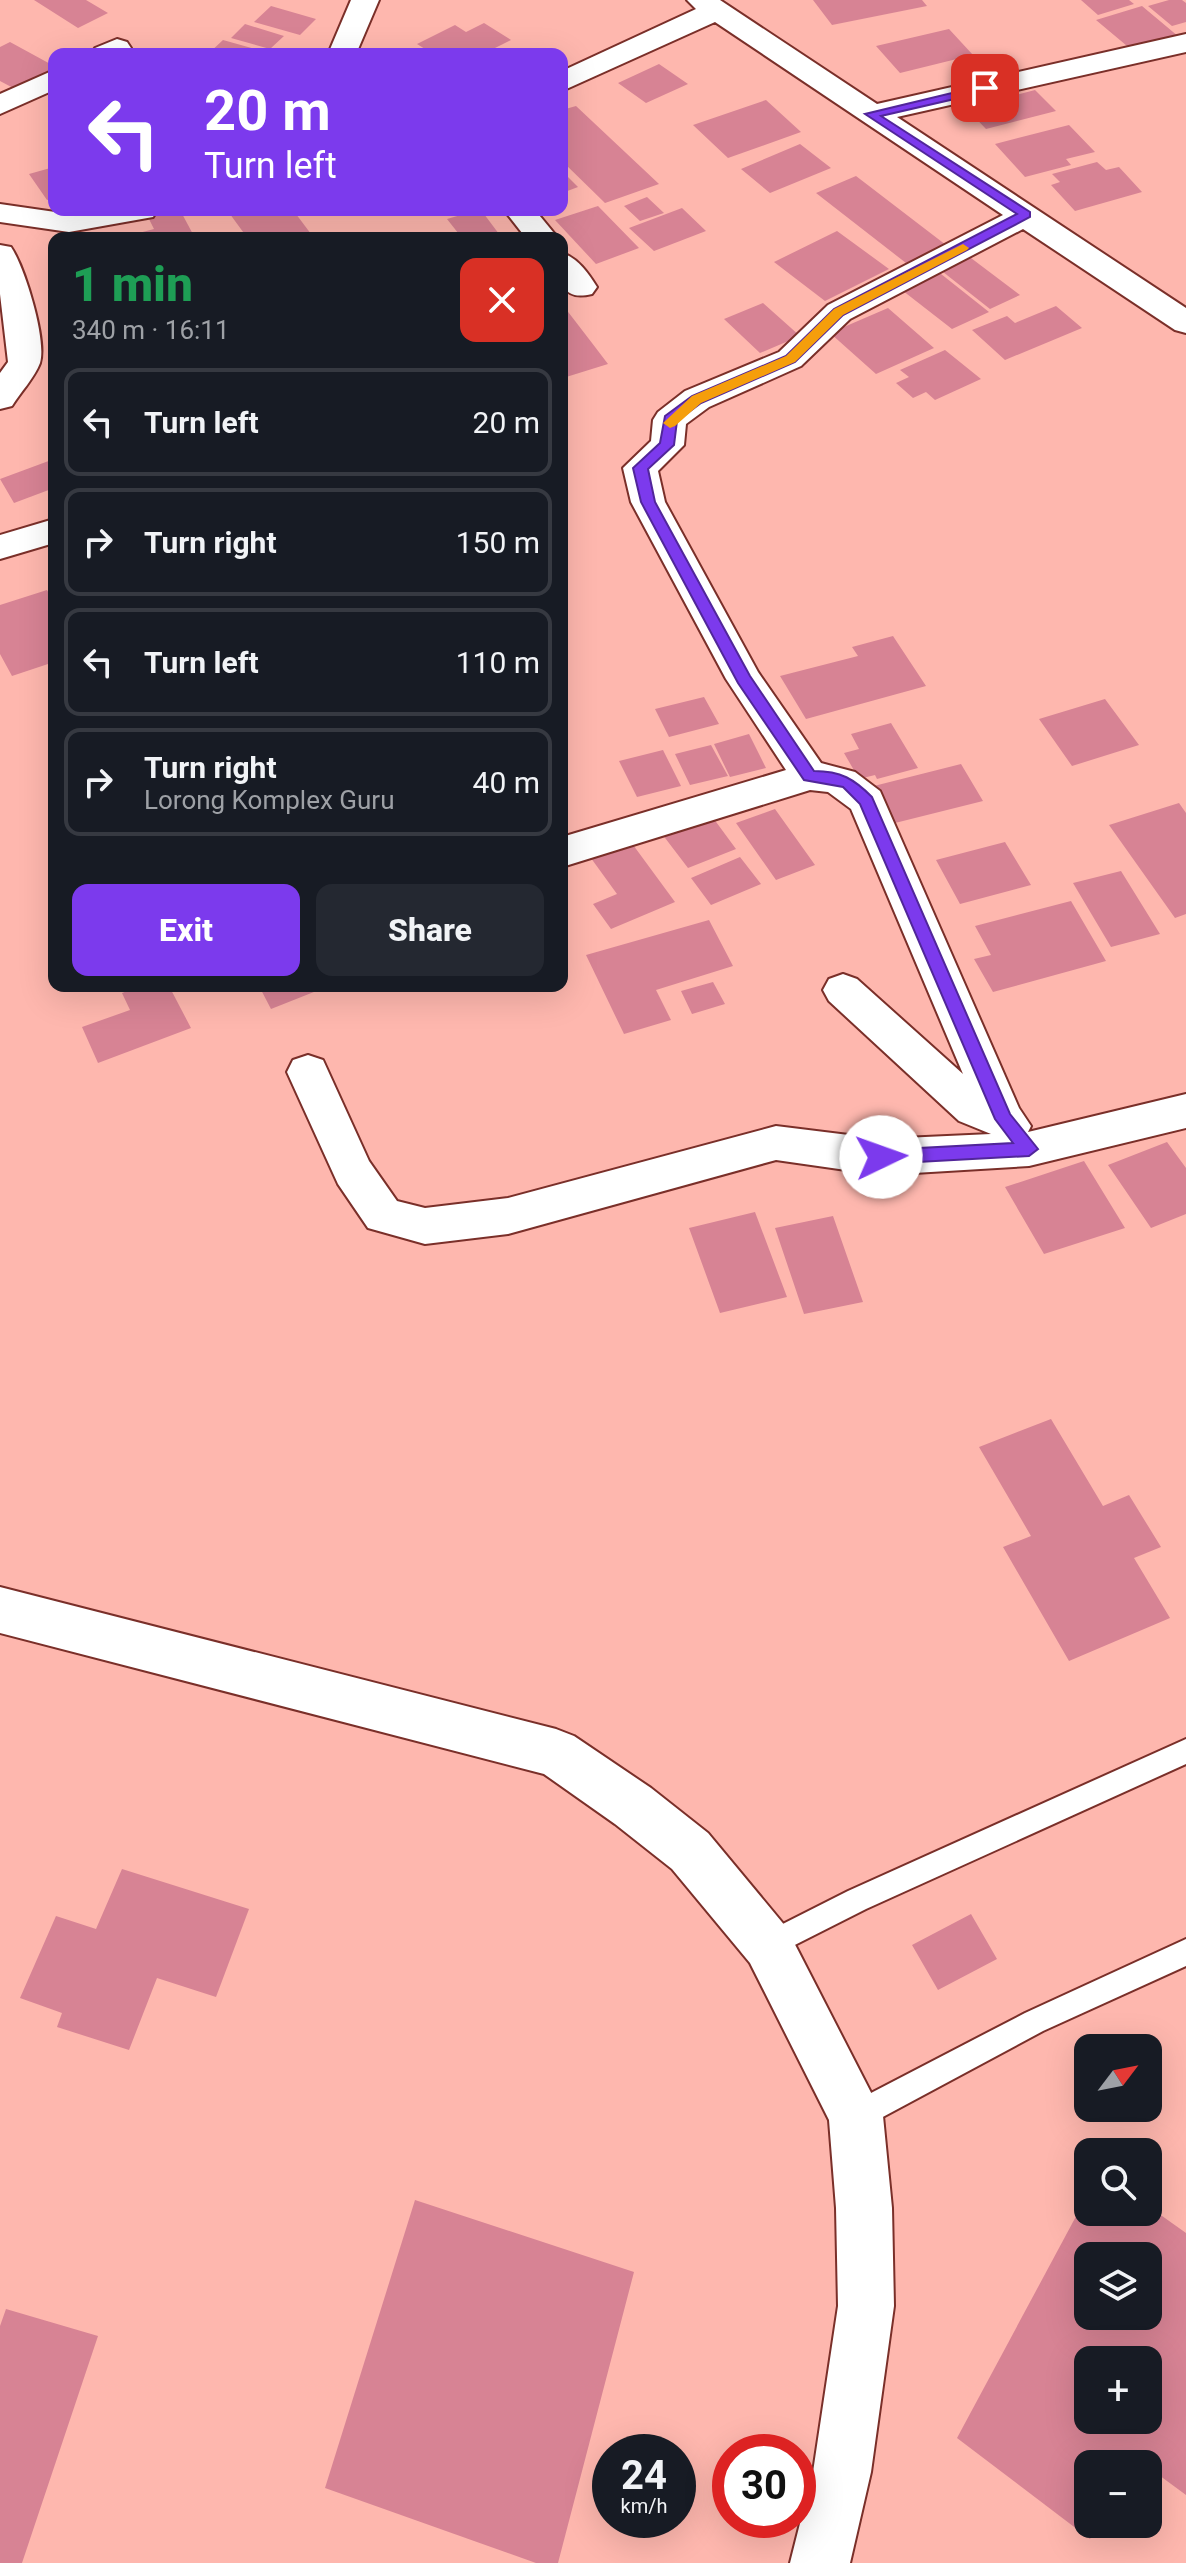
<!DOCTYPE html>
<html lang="en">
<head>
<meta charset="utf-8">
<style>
  body { margin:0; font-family:Roboto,sans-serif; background:#242831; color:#f1f3f6; height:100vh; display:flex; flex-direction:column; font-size:30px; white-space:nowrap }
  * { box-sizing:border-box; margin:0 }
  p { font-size:26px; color:#9ea1a6 }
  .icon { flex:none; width:44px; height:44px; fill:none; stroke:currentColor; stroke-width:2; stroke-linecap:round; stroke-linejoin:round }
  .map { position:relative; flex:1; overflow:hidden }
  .details { position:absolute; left:48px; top:232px; width:520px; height:760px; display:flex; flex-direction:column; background:#171b24; border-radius:16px; box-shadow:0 8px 32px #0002 }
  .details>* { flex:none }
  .guide { position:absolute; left:48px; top:48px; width:520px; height:168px; border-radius:16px; box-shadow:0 8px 32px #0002; background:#7c3aed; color:#fff; overflow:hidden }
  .needle { width:52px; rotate:58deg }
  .tools { position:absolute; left:1074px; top:2034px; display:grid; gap:16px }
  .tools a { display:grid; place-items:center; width:88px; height:88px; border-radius:16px; background:#171b24; box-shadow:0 8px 32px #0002; font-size:40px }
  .speed { position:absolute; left:592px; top:2434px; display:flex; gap:16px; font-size:40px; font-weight:700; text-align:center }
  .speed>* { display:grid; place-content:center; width:104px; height:104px; border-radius:50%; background:#171b24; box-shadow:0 8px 32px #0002; line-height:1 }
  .speed small { font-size:20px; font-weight:400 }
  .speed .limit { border:12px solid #d22; background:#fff; color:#111 }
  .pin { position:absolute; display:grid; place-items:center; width:68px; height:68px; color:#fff; margin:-34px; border-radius:16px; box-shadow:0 4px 12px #0006 }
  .me { position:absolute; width:88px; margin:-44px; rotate:87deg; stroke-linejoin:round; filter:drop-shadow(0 0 6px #0008) }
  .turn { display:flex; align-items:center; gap:28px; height:168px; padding:0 24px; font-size:36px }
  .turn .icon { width:104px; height:104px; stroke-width:2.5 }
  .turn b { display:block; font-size:56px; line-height:68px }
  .round { display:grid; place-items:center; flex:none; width:84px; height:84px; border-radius:16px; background:#242831 }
  .overview { display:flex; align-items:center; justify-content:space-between; height:136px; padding:0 24px }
  h1 { font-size:48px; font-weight:800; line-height:60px; color:#1e9e55 }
  .button { display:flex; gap:16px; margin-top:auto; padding:16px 24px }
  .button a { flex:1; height:92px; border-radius:16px; background:#7c3aed; color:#fff; font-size:32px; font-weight:800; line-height:92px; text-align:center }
  .button a+a { background:#242831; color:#f1f3f6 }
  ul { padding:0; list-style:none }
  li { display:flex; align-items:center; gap:24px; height:108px; margin:0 16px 12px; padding:0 8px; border:4px solid #363941; border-radius:16px }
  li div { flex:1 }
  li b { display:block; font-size:30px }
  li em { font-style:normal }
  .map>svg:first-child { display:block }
  .building { fill:#d78394; fill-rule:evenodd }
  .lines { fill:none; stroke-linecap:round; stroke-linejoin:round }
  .service-casing { stroke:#7a2f29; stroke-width:4 }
  .minor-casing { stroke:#7a2f29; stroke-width:4 }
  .service { fill:#fff; fill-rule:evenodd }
  .minor { fill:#fff; fill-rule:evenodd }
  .route { fill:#7c3aed; stroke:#51269a; stroke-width:2 }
  .slow { fill:#f59e0b }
</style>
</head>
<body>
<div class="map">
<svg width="1186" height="2563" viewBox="0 0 1186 2563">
  <rect width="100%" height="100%" fill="#feb7ae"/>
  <!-- building -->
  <path class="building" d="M34,0H86L108,13L78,28Z
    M813,0H922L927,6L832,25Z
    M1081,0H1129L1134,4L1098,15Z
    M1169,0H1182L1186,3V22L1172,26L1148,6Z
    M271,6L316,19L300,35L254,22Z
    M1142,6L1179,37L1133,51L1096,20Z
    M484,23L511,40L483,54H433L417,44L455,25L466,32Z
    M245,24L284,36L270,49L231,38Z
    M949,29L973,55L900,73L876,46Z
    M223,40L269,53L268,54H208Z
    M10,42L54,66V69L17,90L0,81V47Z
    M659,64L688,84L646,103L618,83Z
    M1035,90L1056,111L986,129L966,108Z
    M766,100L801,132L728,158L693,125Z
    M576,106L659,184L605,203L562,161V110Z
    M1069,125L1095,152L1066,159L1071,165L1025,177L995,144Z
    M800,144L831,168L770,193L741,169Z
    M1097,162L1106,170L1119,167L1142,192L1075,211L1051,185L1060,182L1052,174Z
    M54,167V198L47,200L29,174Z
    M562,171L578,187L562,193Z
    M856,176L946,245L906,263L816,193Z
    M647,197L664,213L640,221L624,206Z
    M598,206L639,248L596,264L555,220Z
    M682,208L706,231L654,251L629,228Z
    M166,210H180L195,238H120L154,229L147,215Z
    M227,210H293L314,238H241L246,236Z
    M478,210H481L502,238H462L447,219Z
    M837,231L889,269L825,301L774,262Z
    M967,255L1020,295L990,309L938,268Z
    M936,270L989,312L952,329L898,287Z
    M763,303L800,336L760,353L724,319Z
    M562,304L592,343L608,364L563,378Z
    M1056,306L1082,328L1005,360L972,330L1007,316L1015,323Z
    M888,308L934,348L876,374L830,333Z
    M945,350L981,379L935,400L926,392L913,398L896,383L909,377L900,370Z
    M54,459V488L14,503L0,479Z
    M47,590L54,602V662L12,676L0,654V605Z
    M893,636L926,686L806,719L780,676L858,656L852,647Z
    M704,697L719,724L669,737L655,709Z
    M1105,699L1139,745L1072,766L1039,719Z
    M891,723L918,768L877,779L875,775L859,779L844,753L859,749L851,734Z
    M749,734L766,768L730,777L714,744Z
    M711,745L728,776L690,785L675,754Z
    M663,750L681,786L637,797L619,761Z
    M961,764L983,801L887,825L866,788Z
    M1179,803L1186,813V914L1175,918L1109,825Z
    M775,809L815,865L776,880L736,823Z
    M708,811L736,849L688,868L659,830Z
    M628,838L675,902L611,929L593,904L617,894L588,854Z
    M1005,842L1031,885L960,904L936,860Z
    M740,857L761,884L711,905L691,878Z
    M1121,871L1160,934L1111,947L1073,883Z
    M1071,901L1106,961L993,992L974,959L991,955L975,926Z
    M709,920L733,966L656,990L671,1020L624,1034L586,955Z
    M713,982L725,1004L692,1014L681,991Z
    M141,986H169L191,1028L98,1063L82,1027L130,1010L122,993Z
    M259,986H329L271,1009Z
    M1167,1142L1186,1168V1214L1151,1228L1108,1165Z
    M1084,1161L1125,1228L1044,1254L1005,1187Z
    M755,1212L787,1297L720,1313L689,1228Z
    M833,1216L863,1302L804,1314L775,1228Z
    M1051,1419L1103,1506L1129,1495L1161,1547L1134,1558L1170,1618L1069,1661L1003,1547L1031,1536L979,1447Z
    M122,1869L249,1909L216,1997L157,1978L129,2050L57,2027L62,2013L20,1998L56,1916L96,1929Z
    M971,1914L997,1959L938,1990L912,1945Z
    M1088,2194V2212H1148V2206L1186,2233V2495L1148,2467V2464L1132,2456L1128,2464H1088V2524H1098L1090,2539L957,2438ZM1088,2256H1148V2316H1088ZM1088,2360H1148V2420H1088Z
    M415,2200L634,2272L558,2563H536L325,2488Z
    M6,2309L98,2336L22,2563H0V2326Z"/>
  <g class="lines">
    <!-- service casing -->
    <g class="service-casing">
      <path id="service" d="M1186,1739V1764L866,1909L777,1954L768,1958L759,1954L755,1945L759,1936L848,1891Z
        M1186,1939V1966L1043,2031L866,2126L856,2130L846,2126L842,2116L846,2106L1025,2013Z"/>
    </g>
    <!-- minor casing -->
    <g class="minor-casing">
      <path id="minor" d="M351,0H379L356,54H328Z
        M687,0H720L877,104L1186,34V52L897,117L1186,308V333L1175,330L1023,229L850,319L801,366L709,407L686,424L684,445L658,471L665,502L758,672L821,763L855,772L880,791L1019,1108L1031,1126L1028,1132L1186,1094V1128L1029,1166L881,1175L776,1160L508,1234L425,1244L368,1228L338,1184L287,1072L293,1060L308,1055L323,1060L369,1161L397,1201L425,1208L508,1198L776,1126L881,1139L991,1134L959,1121L829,1001L823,990L829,979L843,974L857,979L963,1074L851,809L828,792L810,790L562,867V837L786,770L726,679L631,502L623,468L651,441L653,420L658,412L685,391L779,352L828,305L1003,215L715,22L562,91V71L696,9Z
        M117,39L127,42L131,48L127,54H91L95,48Z
        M54,70V90L0,114V94Z
        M0,204L69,214L90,210H157L153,217L69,232L0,222Z
        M504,210H535L558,238H526Z
        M0,245L11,247C25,268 47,340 40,363C35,377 20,393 12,406L0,409V373L8,362L0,294Z
        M562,253C578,258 588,273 597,287L592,294C558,302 562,278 562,253Z
        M54,519V543L0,559V535Z
        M0,1587L556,1729L574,1736L651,1788L708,1833L786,1927L883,2116L892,2208L894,2306L871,2472L850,2563H790L813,2472L838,2306L836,2208L829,2120L750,1963L672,1869L615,1824L544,1774L0,1633Z"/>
    </g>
    <!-- service -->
    <use href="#service" class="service"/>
    <!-- minor -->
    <use href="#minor" class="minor"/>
  </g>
  <!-- route -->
  <path class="route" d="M985,85L991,88L989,91L881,116L1030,212V217L843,315L795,362L701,403L677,421L674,445L648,469L655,502L750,676L814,771C841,771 854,779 872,797L1010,1114L1038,1149L1029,1156L881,1164L872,1157L881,1150L1013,1143L995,1119L860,804L843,787L804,780L738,683L641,502L633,468L660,443L665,416L692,396L786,356L834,309L1017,214L865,114Z"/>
  <!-- slow -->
  <path class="slow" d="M963,244L969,248L967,250L843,315L795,362L701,403L675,426L670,428L663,423L692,396L786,356L834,309Z"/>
</svg>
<div class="tools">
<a><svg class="needle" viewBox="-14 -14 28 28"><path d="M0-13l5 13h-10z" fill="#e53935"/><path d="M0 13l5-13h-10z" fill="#9ea1a6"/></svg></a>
<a><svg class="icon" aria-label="search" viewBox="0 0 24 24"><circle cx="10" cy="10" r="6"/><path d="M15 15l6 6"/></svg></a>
<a><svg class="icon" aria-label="layers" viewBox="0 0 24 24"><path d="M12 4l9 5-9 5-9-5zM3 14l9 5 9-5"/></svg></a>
<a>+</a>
<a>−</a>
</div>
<div class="speed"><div>24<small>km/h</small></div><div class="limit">30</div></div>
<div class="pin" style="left:985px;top:88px;background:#d93025"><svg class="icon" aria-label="arrive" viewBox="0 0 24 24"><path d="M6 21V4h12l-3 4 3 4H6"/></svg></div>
<svg class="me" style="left:881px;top:1157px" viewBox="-20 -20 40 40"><circle r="19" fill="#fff"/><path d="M0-13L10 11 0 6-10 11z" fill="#7c3aed"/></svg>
<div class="guide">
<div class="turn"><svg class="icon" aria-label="left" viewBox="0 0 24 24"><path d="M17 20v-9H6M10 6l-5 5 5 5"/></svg><div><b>20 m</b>Turn left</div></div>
</div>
<section class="details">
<div class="overview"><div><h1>1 min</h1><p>340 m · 16:11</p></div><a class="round" style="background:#d93025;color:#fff"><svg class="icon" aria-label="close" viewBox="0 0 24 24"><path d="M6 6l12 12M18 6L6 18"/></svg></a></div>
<ul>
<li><svg class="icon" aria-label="left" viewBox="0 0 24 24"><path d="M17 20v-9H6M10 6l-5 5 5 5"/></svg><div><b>Turn left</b></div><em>20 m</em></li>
<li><svg class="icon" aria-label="right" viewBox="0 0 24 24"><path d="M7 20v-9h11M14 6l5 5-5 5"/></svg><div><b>Turn right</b></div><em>150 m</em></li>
<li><svg class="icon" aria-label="left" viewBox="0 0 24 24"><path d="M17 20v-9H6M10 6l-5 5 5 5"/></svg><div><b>Turn left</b></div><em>110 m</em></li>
<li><svg class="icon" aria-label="right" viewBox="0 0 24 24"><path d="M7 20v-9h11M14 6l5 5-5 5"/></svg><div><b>Turn right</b><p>Lorong Komplex Guru</p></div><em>40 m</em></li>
</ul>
<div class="button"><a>Exit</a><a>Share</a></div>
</section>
</div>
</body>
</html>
